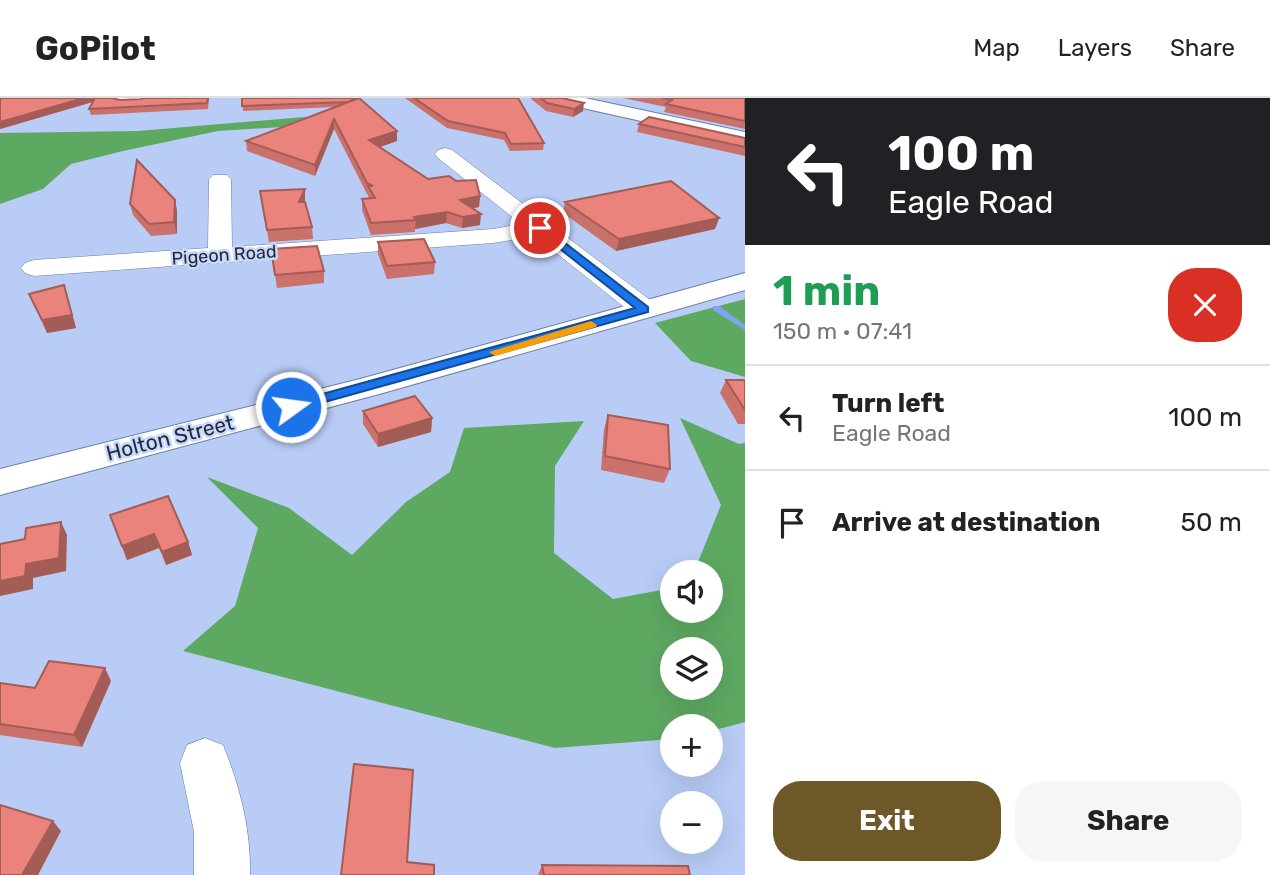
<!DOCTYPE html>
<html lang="en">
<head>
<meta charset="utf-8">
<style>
  body { margin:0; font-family:Rubik,sans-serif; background:#f6f6f6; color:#222; height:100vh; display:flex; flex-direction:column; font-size:26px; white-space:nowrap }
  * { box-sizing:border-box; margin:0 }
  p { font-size:23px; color:#767676 }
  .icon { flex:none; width:38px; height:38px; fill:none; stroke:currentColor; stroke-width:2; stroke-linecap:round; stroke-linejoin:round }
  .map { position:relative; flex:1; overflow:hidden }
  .drawer { display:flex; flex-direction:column; background:#fff; width:525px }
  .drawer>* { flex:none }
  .banner { background:#202124; color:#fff; overflow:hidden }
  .buttons { position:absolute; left:660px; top:462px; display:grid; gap:14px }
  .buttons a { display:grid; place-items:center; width:63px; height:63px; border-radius:50%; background:#fff; box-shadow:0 7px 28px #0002; font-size:35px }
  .pin { position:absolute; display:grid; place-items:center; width:60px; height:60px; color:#fff; margin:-30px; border:4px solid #fff; border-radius:50%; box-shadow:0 2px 7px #0007 }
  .me { position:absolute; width:77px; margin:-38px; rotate:76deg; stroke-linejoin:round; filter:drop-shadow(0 0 5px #0008) }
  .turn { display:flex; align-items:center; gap:24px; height:147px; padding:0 28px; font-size:32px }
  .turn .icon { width:91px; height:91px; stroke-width:2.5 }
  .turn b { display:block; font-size:49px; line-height:60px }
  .round { display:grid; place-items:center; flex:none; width:74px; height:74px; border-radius:28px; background:#f6f6f6 }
  .overview { display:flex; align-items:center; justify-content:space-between; height:119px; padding:0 28px }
  h1 { font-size:42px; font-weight:700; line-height:52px; color:#1e9e55 }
  .cta { display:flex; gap:14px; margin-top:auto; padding:14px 28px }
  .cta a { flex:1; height:80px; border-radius:28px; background:#6e5827; color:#fff; font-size:28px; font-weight:700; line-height:80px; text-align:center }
  .cta a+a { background:#f6f6f6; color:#222 }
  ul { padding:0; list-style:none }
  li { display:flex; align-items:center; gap:21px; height:105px; padding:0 28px; border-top:2px solid #e0e0e0 }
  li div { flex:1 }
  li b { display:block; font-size:26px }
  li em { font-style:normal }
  header { display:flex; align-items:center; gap:42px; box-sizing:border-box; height:98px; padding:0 35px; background:#fff; border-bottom:2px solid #e0e0e0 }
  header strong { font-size:33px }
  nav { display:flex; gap:38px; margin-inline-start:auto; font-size:24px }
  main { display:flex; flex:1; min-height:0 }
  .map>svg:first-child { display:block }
  .forest { fill:#5ea962; fill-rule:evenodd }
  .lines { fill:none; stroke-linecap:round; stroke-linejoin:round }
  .stream { fill:#7fa4f7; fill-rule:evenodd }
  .minor-casing { stroke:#6b7da4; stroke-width:1 }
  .tertiary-casing { stroke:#6b7da4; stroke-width:2 }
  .minor { fill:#fff; fill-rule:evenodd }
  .tertiary { fill:#fff; fill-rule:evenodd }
  .wall { fill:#c9716a }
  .shaded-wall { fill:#a45c56 }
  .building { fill:#ea837b; stroke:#a45c56; stroke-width:2 }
  .route { fill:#1a73e8; stroke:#114b97; stroke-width:2 }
  .slow { fill:#f59e0b }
  .labels { text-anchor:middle; stroke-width:5; stroke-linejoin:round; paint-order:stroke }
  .far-street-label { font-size:18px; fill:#222939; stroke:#c9d9fb }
  .street-label { font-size:21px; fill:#222939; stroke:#c9d9fb }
</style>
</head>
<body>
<header>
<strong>GoPilot</strong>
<nav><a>Map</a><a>Layers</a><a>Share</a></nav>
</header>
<main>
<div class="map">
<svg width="745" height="777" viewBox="0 0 745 777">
  <rect width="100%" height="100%" fill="#b8ccf6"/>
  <!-- forest -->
  <path class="forest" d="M328,17V26L218,33L123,53L71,66L43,91L0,106V35L138,33Z
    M745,201V279L691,263L655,225Z
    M680,320L739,346L745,345V624L711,633L710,628H672V641L555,650L183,553L235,508L258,430L207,379L289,410L352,457L406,404L450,374L464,330L584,323L555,368L554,455L613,501L672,490V513H710V474H694L721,407ZM710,551V590H672V551Z"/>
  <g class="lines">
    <!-- stream -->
    <path class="stream" d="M713,208H719L745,227V232L713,212Z"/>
    <!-- minor casing -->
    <g class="minor-casing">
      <path id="minor" d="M106,0H152C143,8 115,8 106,0Z
        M445,50L452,52L654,205L658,211L654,217L644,219L634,217L535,138L493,145L34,178L25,175L21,170L25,165L34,162L208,150L209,81L213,77H227L231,81L232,149L493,131L521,126L438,60L435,56L438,52Z
        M205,640L223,647C240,689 251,732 250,777H194V734L180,665L187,647Z"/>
    </g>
    <!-- tertiary casing -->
    <g class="tertiary-casing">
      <path id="tertiary" d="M551,0H585L745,34V46L560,5Z
        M745,175V192L383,295L0,397V371L360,281Z"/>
    </g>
    <!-- minor -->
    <use href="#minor" class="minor"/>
    <!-- tertiary -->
    <use href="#tertiary" class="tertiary"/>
  </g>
  <!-- wall -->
  <path class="wall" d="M143,0H209L208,11L91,17L89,11L93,4L0,31V1L120,2L141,1Z
    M242,0H353L397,33V43L379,49L428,81L456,83L480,98L479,109L473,110L480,127L462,130L446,125L415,131V134L371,137L362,112V101H369L368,97L367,96L334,31L315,78L247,53L246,43L334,9L243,13Z
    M405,0H518L544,45L543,52L510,53L504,42L447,30Z
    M530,0H562L583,13L573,19L546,13Z
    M623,0H745V31L664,14L666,9Z
    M639,26L745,40V58L637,34Z
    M305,91V104L312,129L313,141L269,144L260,93Z
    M175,102L177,113V136L151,138L133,117L130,106Z
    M565,104L719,120L715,131L616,153L563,115Z
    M378,144L435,164L434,176L387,181L378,156Z
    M271,151L324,173V185L277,190Z
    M64,187L76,230L47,235L29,196Z
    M726,282H745V326H738L720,295Z
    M363,313L432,320L431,334L378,349L363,326Z
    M608,317L670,371L664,385L601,372L604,331Z
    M110,417L188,444L192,457L166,467L159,450L127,462Z
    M111,583L82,649L0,637V585L35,590Z
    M542,767L690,777H538Z"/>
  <!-- shaded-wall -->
  <path class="shaded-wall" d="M84,0H99V2L0,31V24Z
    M584,5L583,13L573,19L574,11Z
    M334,21V31L315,78V67Z
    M397,33V43L369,53V42Z
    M305,91V102L300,116L299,104Z
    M480,98L479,109L459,113L460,102Z
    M175,102L177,113V136L174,124Z
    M447,114L446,125L415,131L416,122L414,119Z
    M481,116L480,127L462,130L463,119Z
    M719,120L715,131L616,153L619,141Z
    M64,187L76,230L47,235L42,222Z
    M432,320L431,334L378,349V336Z
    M61,424L67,437L66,473L33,480V491L0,498V483L26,466Z
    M154,436L159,450L127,462L122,448Z
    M188,444L192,457L166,467L162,454Z
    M105,570L111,583L82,649L74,637Z
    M53,723L61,733L38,777H22Z"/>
  <!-- building -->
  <path class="building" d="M2,0H84L0,24V1Z
    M95,0H112L120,2L141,1L143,0H208L207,5L89,11Z
    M242,0H353L355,1L348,4L242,8Z
    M359,0L397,33L369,42L428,81L449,78L456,83L476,82L480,98L460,102L481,116L463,119L447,114L414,119L416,122L371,125L362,101L375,100L368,88H373L367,85L334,21L315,67L246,43Z
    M414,0H518L544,45L511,46L505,35L448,23Z
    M541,0H562L584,5L574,11L547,5Z
    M662,0H745V23L666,6L672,2Z
    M649,19L745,40V49L639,26Z
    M137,62L175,102L174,124L149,126L130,106Z
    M671,83L719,120L619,141L565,104Z
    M305,91L299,104H305L312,129L267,132L260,93Z
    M424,141L435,164L387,168L378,144Z
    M317,148L324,173L275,177L271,151Z
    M64,187L72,217L42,222L29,196Z
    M726,282H745V312Z
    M415,298L432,320L378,336L363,313Z
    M608,317L668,327L670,371L605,358Z
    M168,398L188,444L162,454L154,436L122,448L110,417Z
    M61,424L59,460L26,466L25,478L0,483V446L25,441L26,430Z
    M49,563L105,570L74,637L0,626V585L35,590Z
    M354,666L413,672L407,764L434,767V777H341Z
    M0,707L53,723L22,777H0Z
    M542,767L688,768L690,777H544Z"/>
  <!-- route -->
  <path class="route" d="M536,128H543L648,209V214L296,312H286V306L635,210L536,132Z"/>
  <!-- slow -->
  <path class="slow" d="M591,223L597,227L596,229L495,258L489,254Z"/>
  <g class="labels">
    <!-- far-street labels -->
    <g class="far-street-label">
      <text transform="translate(224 157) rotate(-4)" y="6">Pigeon Road</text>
    </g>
    <!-- street labels -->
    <g class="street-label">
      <text transform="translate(170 340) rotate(-14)" y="7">Holton Street</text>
    </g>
  </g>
</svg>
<div class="buttons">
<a><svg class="icon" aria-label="sound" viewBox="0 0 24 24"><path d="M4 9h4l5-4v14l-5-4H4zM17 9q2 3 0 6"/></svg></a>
<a><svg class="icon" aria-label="layers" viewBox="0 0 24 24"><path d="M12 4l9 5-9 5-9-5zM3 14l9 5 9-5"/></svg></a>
<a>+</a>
<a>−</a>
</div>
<div class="pin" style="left:540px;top:130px;background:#d93025"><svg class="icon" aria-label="arrive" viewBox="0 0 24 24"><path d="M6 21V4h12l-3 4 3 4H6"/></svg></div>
<svg class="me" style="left:291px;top:309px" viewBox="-20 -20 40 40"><circle r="17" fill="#1a73e8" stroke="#fff" stroke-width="3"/><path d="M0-11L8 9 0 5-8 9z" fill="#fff"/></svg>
</div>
<section class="drawer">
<div class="banner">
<div class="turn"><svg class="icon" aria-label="left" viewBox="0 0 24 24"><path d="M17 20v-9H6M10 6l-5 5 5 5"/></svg><div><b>100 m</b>Eagle Road</div></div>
</div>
<div class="overview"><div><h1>1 min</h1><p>150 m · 07:41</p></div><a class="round" style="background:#d93025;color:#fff"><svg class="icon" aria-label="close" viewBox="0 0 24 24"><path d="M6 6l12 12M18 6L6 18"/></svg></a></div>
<ul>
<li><svg class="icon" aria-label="left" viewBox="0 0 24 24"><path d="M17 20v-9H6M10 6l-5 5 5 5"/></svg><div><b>Turn left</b><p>Eagle Road</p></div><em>100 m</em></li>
<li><svg class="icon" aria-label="arrive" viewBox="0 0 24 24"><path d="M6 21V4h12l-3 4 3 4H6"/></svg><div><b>Arrive at destination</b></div><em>50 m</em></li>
</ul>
<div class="cta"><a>Exit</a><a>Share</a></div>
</section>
</main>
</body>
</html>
